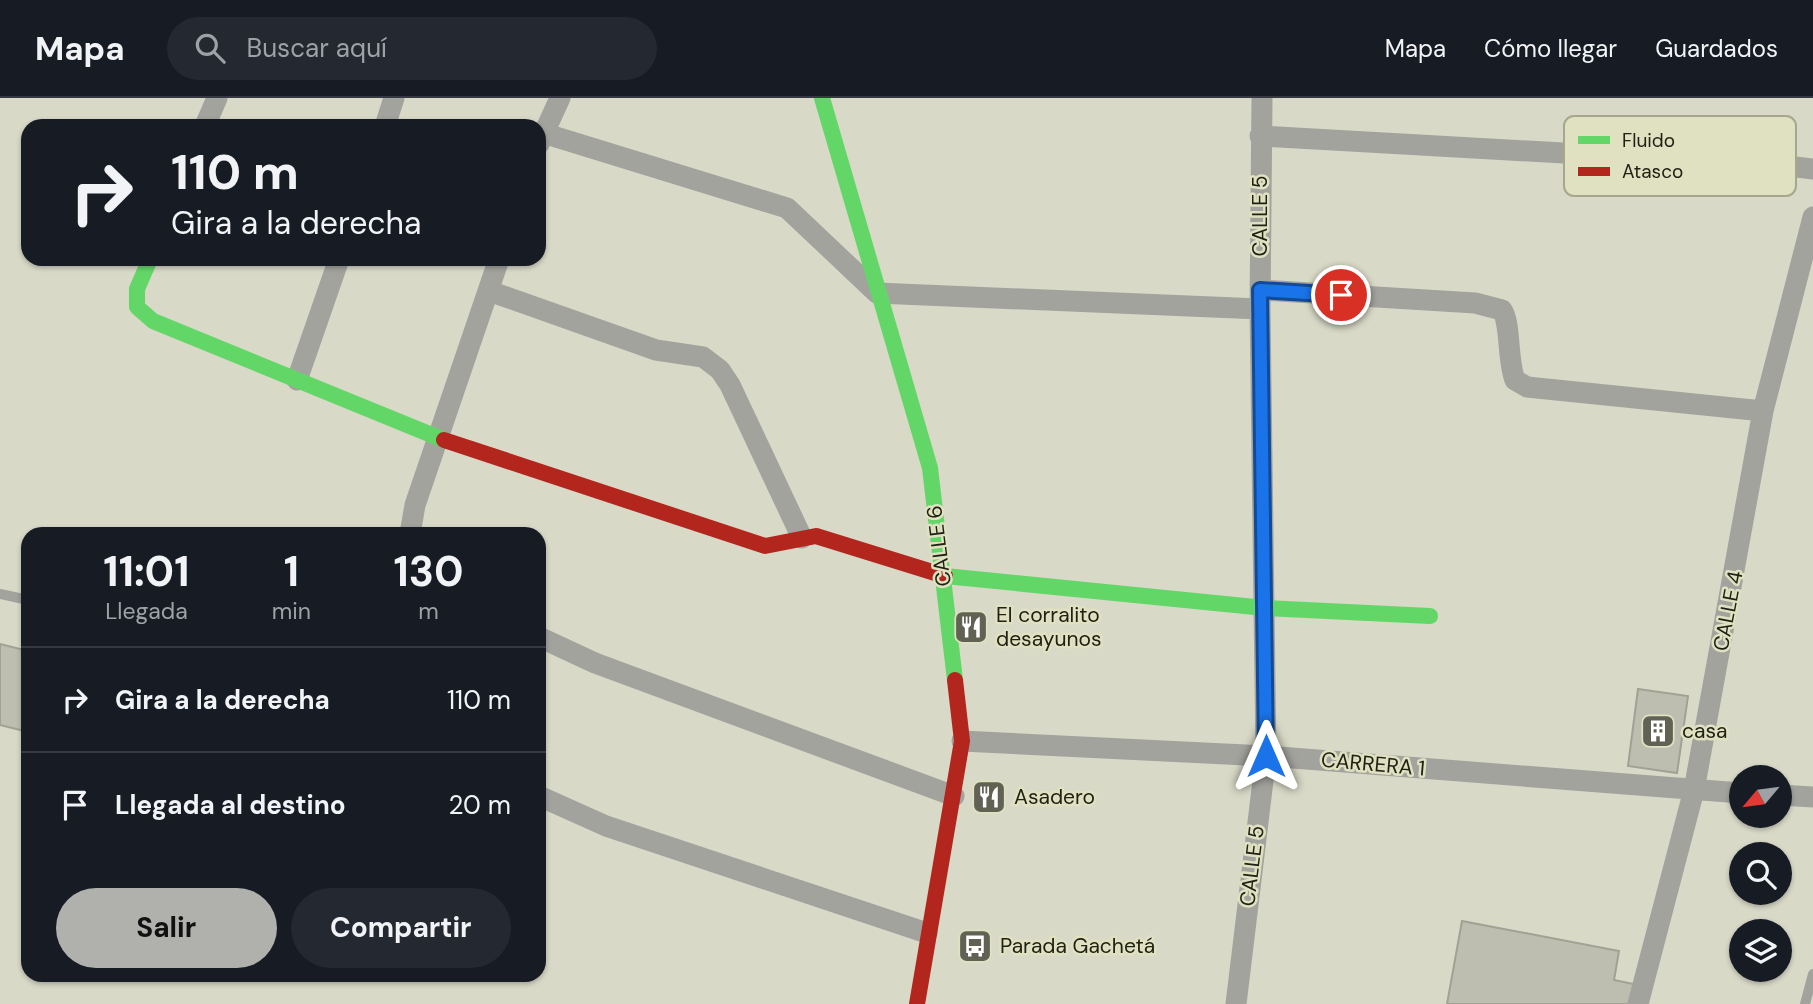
<!DOCTYPE html>
<html lang="es">
<head>
<meta charset="utf-8">
<style>
  body { margin:0; font-family:"DM Sans",sans-serif; background:#242831; color:#f1f3f6; height:100vh; display:flex; flex-direction:column; font-size:26px; white-space:nowrap }
  * { box-sizing:border-box; margin:0 }
  p { font-size:23px; color:#9ea1a6 }
  .icon { flex:none; width:38px; height:38px; fill:none; stroke:currentColor; stroke-width:2; stroke-linecap:round; stroke-linejoin:round }
  .map { position:relative; flex:1; overflow:hidden }
  .details { position:absolute; left:21px; top:429px; width:525px; height:455px; display:flex; flex-direction:column; background:#171b24; border-radius:21px; box-shadow:0 2px 5px #0004 }
  .details>* { flex:none }
  .guide { position:absolute; left:21px; top:21px; width:525px; height:147px; border-radius:21px; box-shadow:0 2px 5px #0004; background:#171b24; color:#f1f3f6; overflow:hidden }
  .needle { width:46px; rotate:241deg }
  .buttons { position:absolute; left:1729px; top:667px; display:grid; gap:14px }
  .buttons a { display:grid; place-items:center; width:63px; height:63px; border-radius:50%; background:#171b24; box-shadow:0 2px 5px #0004; font-size:35px }
  .pin { position:absolute; display:grid; place-items:center; width:60px; height:60px; color:#fff; margin:-30px; border:4px solid #fff; border-radius:50%; box-shadow:0 2px 7px #0007 }
  .me { position:absolute; width:77px; margin:-38px; rotate:0deg; stroke-linejoin:round; filter:drop-shadow(0 0 5px #0008) }
  .turn { display:flex; align-items:center; gap:24px; height:147px; padding:0 35px; font-size:32px }
  .turn .icon { width:91px; height:91px; stroke-width:2.5 }
  .turn b { display:block; font-size:49px; line-height:60px }
  .eta { display:flex; justify-content:space-evenly; align-items:center; height:119px; text-align:center }
  .eta b { font-size:42px; font-weight:700; line-height:49px }
  .action { display:flex; gap:14px; margin-top:auto; padding:14px 35px }
  .action a { flex:1; height:80px; border-radius:42px; background:#b0b1ad; color:#111; font-size:28px; font-weight:700; line-height:80px; text-align:center }
  .action a+a { background:#242831; color:#f1f3f6 }
  ul { padding:0; list-style:none }
  li { display:flex; align-items:center; gap:21px; height:105px; padding:0 35px; border-top:2px solid #363941 }
  li div { flex:1 }
  li b { display:block; font-size:26px }
  li em { font-style:normal }
  header { display:flex; align-items:center; gap:42px; box-sizing:border-box; height:98px; padding:0 35px; background:#171b24; border-bottom:2px solid #363941 }
  header strong { font-size:33px }
  nav { display:flex; gap:38px; margin-inline-start:auto; font-size:24px }
  .search { width:490px; height:63px; background:#242831; display:flex; align-items:center; gap:18px; box-sizing:border-box; padding:0 24px; border-radius:38px; color:#9ea1a6; font-size:26px }
  .map>svg:first-child { display:block }
  .building { fill:#bebeb0; stroke:#a1a194; stroke-width:2 }
  .lines { fill:none; stroke-linecap:round; stroke-linejoin:round }
  .lane { stroke:#a3a39e; stroke-width:10 }
  .street { stroke:#a3a39e; stroke-width:21 }
  .fast { stroke:#63d668; stroke-width:16 }
  .jam { stroke:#b3261e; stroke-width:16 }
  .route-casing { stroke:#114b97; stroke-width:18 }
  .route { stroke:#1a73e8; stroke-width:12 }
  .labels { text-anchor:middle; stroke-width:5; stroke-linejoin:round; paint-order:stroke }
  .street-label { font-size:21px; fill:#202115; stroke:#dfe1c0 }
  .poi-label { font-size:21px; fill:#202115; stroke:#dfe1c0; text-anchor:start }
  .key { fill:#dfe1c0; stroke:#a6a78d; stroke-width:2 }
  .key-label { font-size:19px; fill:#202115 }
</style>
</head>
<body>
<header>
<strong>Mapa</strong>
<div class="search"><svg class="icon" aria-label="search" viewBox="0 0 24 24"><circle cx="10" cy="10" r="6"/><path d="M15 15l6 6"/></svg>Buscar aquí</div>
<nav><a>Mapa</a><a>Cómo llegar</a><a>Guardados</a></nav>
</header>
<div class="map">
<svg width="1813" height="906" viewBox="0 0 1813 906">
  <rect width="100%" height="100%" fill="#d9d9c8"/>
  <!-- building -->
  <path class="building" d="M0,546L28,553V634L0,627Z
    M1638,591L1688,598L1677,675L1628,668Z
    M1462,823L1619,853L1614,882L1638,887L1635,906H1447Z"/>
  <g class="lines">
    <!-- lane -->
    <path class="lane" d="M0,496L28,502
      M1805,906L1813,876"/>
    <!-- street -->
    <path class="street" d="M205,28L217,0
      M385,28L394,0
      M543,35L787,110L877,195L1260,211
      M1260,38L1581,56
      M539,46L560,0
      M1647,51L1813,71
      M1260,192L1475,205L1502,212C1511,225 1507,262 1515,282L1527,289L1763,313
      M489,193L656,252L703,259L720,272L730,287L802,440
      M297,282L339,161
      M410,436L415,407L499,161
      M539,539L595,565L954,698
      M962,643L1266,658L1741,695
      M1780,697L1813,699
      M539,698L606,728L927,835
      M1236,906L1266,658L1260,211L1262,0
      M1638,906L1694,692L1763,313L1813,119"/>
    <!-- fast -->
    <path class="fast" d="M822,0L930,370L955,582
      M150,161L137,191V209L153,223L444,342
      M945,478L1265,510L1430,518"/>
    <!-- jam -->
    <path class="jam" d="M444,342L765,448L816,438L945,478
      M917,906L962,643L955,582"/>
  </g>
  <g class="lines">
    <!-- route casing -->
    <g class="route-casing">
      <path id="route" d="M1266,658L1260,192L1341,197"/>
    </g>
    <!-- route -->
    <use href="#route" class="route"/>
  </g>
  <!-- icons -->
  <defs>
    <g id="restaurant-square" transform="scale(1.75)"><rect x="-9" y="-9" width="18" height="18" rx="4" fill="#616154" stroke="#dfe1c0"/><path d="M-5-6h1v4h1v-4h1v4h1v-4h1v5L-1.5 .5V6h-2V.5L-5-1ZM5-6V6H3V1.5H1.5Q1.5-4 5-6Z" fill="#fff"/></g>
    <g id="building-square" transform="scale(1.75)"><rect x="-9" y="-9" width="18" height="18" rx="4" fill="#616154" stroke="#dfe1c0"/><path d="M-4-6H4V6H1V3H-1V6H-4ZM-2.5-4.3h1.7v1.8h-1.7ZM.8-4.3h1.7v1.8H.8ZM-2.5-1h1.7V.8h-1.7ZM.8-1h1.7V.8H.8Z" fill="#fff"/></g>
    <g id="bus-square" transform="scale(1.75)"><rect x="-9" y="-9" width="18" height="18" rx="4" fill="#616154" stroke="#dfe1c0"/><path d="M-5-6H5V4H4V6H2V4H-2V6H-4V4H-5ZM-3.5-4V0h7V-4ZM-3.5 1.2v1.5H-2V1.2ZM2 1.2v1.5H3.5V1.2Z" fill="#fff"/></g>
  </defs>
  <g fill-rule="evenodd">
    <use href="#restaurant-square" x="971" y="529"/>
    <use href="#building-square" x="1658" y="633"/>
    <use href="#restaurant-square" x="989" y="699"/>
    <use href="#bus-square" x="975" y="848"/>
  </g>
  <g class="labels">
    <!-- street labels -->
    <g class="street-label">
      <text transform="translate(1260 118) rotate(-90)" y="7">CALLE 5</text>
      <text transform="translate(939 448) rotate(-97)" y="7">CALLE 6</text>
      <text transform="translate(1728 513) rotate(-79)" y="7">CALLE 4</text>
      <text transform="translate(1373 666) rotate(5)" y="7">CARRERA 1</text>
      <text transform="translate(1252 768) rotate(-83)" y="7">CALLE 5</text>
    </g>
    <!-- poi labels -->
    <g class="poi-label">
      <text x="996" y="524">El corralito<tspan x="996" dy="24">desayunos</tspan></text>
      <text x="1682" y="640">casa</text>
      <text x="1014" y="706">Asadero</text>
      <text x="1000" y="855">Parada Gachetá</text>
    </g>
  </g>
  <!-- legend -->
  <rect x="1564" y="18" width="232" height="80" rx="10" class="key"/>
  <rect x="1578" y="38" width="32" height="8" fill="#63d668"/>
  <rect x="1578" y="69" width="32" height="9" fill="#b3261e"/>
  <g class="key-label">
    <text x="1622" y="49">Fluido</text>
    <text x="1622" y="80">Atasco</text>
  </g>
</svg>
<div class="buttons">
<a><svg class="needle" viewBox="-14 -14 28 28"><path d="M0-13l5 13h-10z" fill="#e53935"/><path d="M0 13l5-13h-10z" fill="#9ea1a6"/></svg></a>
<a><svg class="icon" aria-label="search" viewBox="0 0 24 24"><circle cx="10" cy="10" r="6"/><path d="M15 15l6 6"/></svg></a>
<a><svg class="icon" aria-label="layers" viewBox="0 0 24 24"><path d="M12 4l9 5-9 5-9-5zM3 14l9 5 9-5"/></svg></a>
</div>
<div class="pin" style="left:1341px;top:197px;background:#d93025"><svg class="icon" aria-label="arrive" viewBox="0 0 24 24"><path d="M6 21V4h12l-3 4 3 4H6"/></svg></div>
<svg class="me" style="left:1266px;top:658px" viewBox="-20 -20 40 40"><path d="M0-17L14 15 0 8-14 15z" fill="#1a73e8" stroke="#fff" stroke-width="4"/></svg>
<div class="guide">
<div class="turn"><svg class="icon" aria-label="right" viewBox="0 0 24 24"><path d="M7 20v-9h11M14 6l5 5-5 5"/></svg><div><b>110 m</b>Gira a la derecha</div></div>
</div>
<section class="details">
<div class="eta">
<div><b>11:01</b><p>Llegada</p></div>
<div><b>1</b><p>min</p></div>
<div><b>130</b><p>m</p></div>
</div>
<ul>
<li><svg class="icon" aria-label="right" viewBox="0 0 24 24"><path d="M7 20v-9h11M14 6l5 5-5 5"/></svg><div><b>Gira a la derecha</b></div><em>110 m</em></li>
<li><svg class="icon" aria-label="arrive" viewBox="0 0 24 24"><path d="M6 21V4h12l-3 4 3 4H6"/></svg><div><b>Llegada al destino</b></div><em>20 m</em></li>
</ul>
<div class="action"><a>Salir</a><a>Compartir</a></div>
</section>
</div>
</body>
</html>
